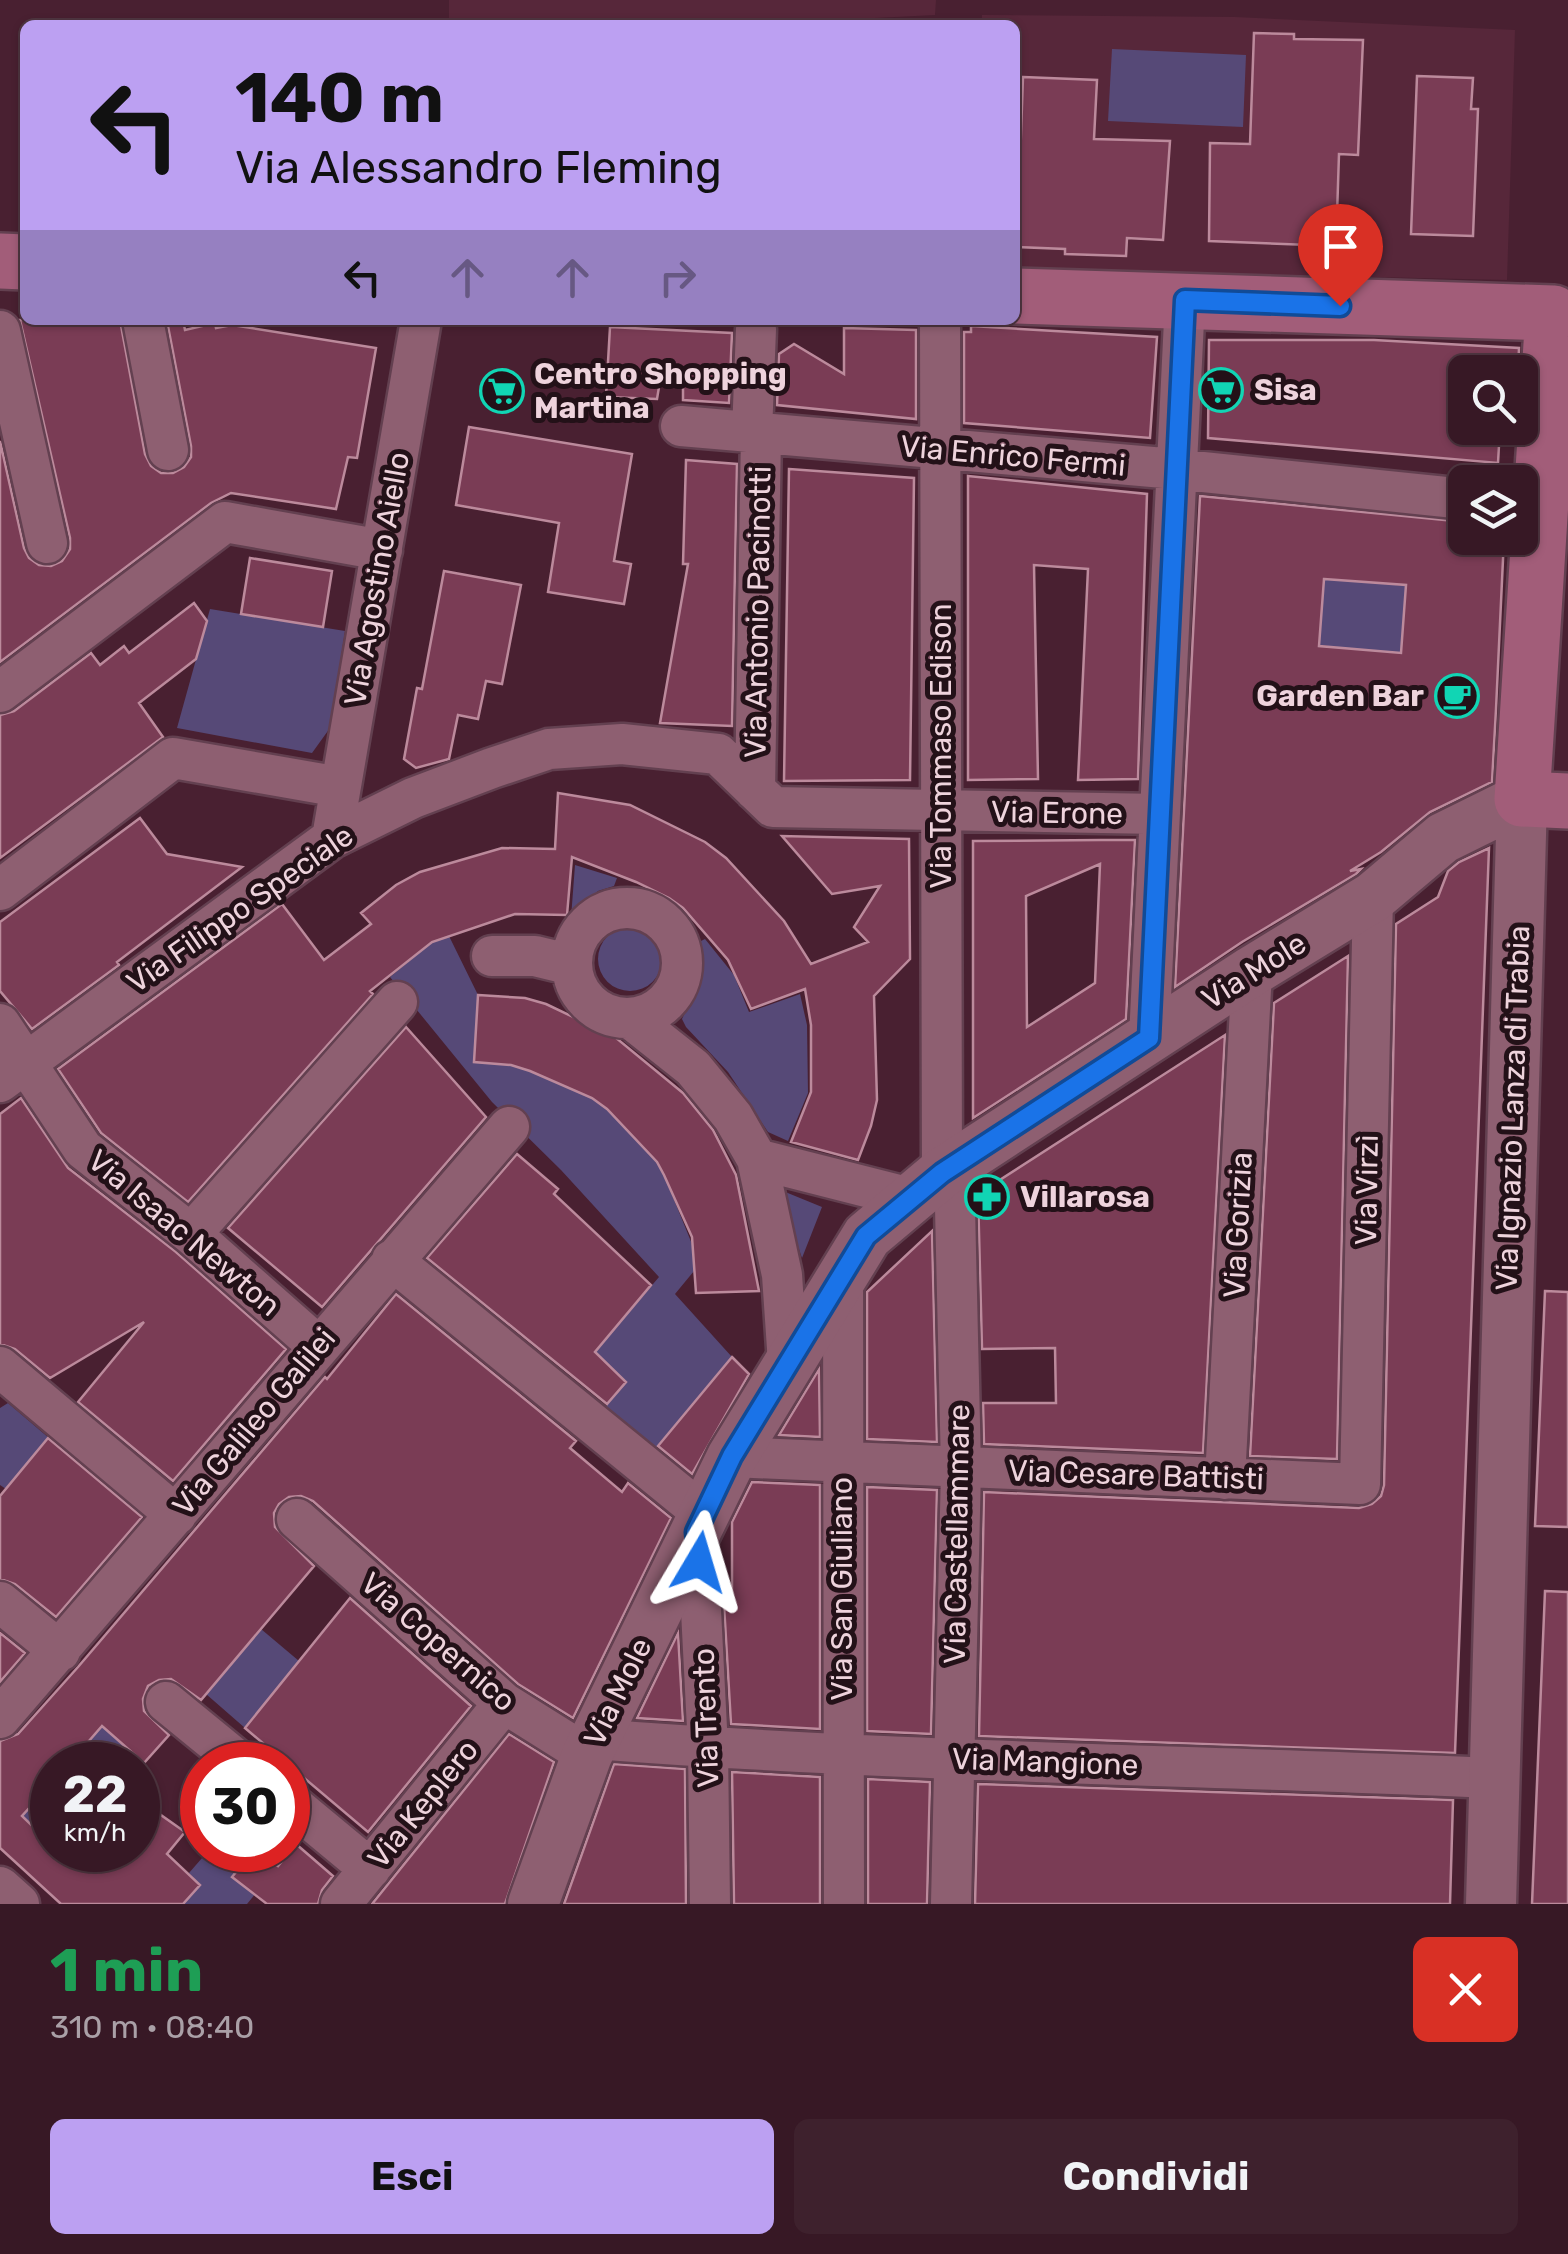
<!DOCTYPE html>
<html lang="it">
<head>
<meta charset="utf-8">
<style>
  body { margin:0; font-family:Rubik,sans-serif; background:#3e212d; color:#f1f3f6; height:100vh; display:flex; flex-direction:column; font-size:38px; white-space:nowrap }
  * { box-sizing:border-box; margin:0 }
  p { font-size:32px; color:#aaa0a7 }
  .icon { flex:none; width:55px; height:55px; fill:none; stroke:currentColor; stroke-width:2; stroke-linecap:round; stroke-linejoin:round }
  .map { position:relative; height:1904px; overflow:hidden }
  .details { display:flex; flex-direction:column; background:#371825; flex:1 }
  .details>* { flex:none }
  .hud { position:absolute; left:20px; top:20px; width:1000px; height:305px; border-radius:15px; box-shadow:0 2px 8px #0004,0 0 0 2px #513742; background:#bca0f2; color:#111; overflow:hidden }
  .tools { position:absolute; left:1448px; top:355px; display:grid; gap:20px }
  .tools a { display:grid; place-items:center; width:90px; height:90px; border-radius:15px; background:#371825; box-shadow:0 2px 8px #0004,0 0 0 2px #513742; font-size:50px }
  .speed { position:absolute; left:30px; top:1742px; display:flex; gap:20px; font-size:50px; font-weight:700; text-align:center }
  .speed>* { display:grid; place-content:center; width:130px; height:130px; border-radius:50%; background:#371825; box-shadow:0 2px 8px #0004,0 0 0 2px #513742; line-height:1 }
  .speed small { font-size:25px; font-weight:400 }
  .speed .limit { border:15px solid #d22; background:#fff; color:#111 }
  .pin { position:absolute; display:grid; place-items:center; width:85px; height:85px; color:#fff; margin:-102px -42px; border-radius:50% 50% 50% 0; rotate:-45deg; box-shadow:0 0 10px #0007 }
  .pin .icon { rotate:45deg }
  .me { position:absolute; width:110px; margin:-55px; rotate:7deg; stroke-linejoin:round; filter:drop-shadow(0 0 8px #0008) }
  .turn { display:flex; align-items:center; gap:35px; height:210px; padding:0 50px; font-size:45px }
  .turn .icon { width:130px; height:130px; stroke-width:2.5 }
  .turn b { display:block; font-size:70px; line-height:85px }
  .lanes { display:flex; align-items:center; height:95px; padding:0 50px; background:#0003; justify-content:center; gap:50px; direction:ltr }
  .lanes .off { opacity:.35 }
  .round { display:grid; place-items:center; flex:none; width:105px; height:105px; border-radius:15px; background:#3e212d }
  .overview { display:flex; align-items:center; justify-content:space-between; height:170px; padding:0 50px }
  h1 { font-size:60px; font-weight:700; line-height:75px; color:#1e9e55 }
  .button { display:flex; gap:20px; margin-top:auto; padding:20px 50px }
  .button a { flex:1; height:115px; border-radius:15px; background:#bca0f2; color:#111; font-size:40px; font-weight:700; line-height:115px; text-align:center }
  .button a+a { background:#3e212d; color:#f1f3f6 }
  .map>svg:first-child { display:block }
  .built { fill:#57273a }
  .green { fill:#564977 }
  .building { fill:#7a3c55; stroke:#bc8a9c; stroke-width:2.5; fill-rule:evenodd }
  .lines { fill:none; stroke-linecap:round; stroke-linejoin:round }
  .minor-casing { stroke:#634050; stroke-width:45 }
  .tertiary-casing { stroke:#634050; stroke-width:55 }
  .secondary-casing { stroke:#634050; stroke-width:60 }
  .minor { stroke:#8e5f71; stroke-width:40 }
  .tertiary { stroke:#8e5f71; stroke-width:50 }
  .secondary { stroke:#a25d79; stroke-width:55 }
  .route-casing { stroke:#114b97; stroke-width:25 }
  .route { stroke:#1a73e8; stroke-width:18 }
  .labels { text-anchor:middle; stroke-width:10; stroke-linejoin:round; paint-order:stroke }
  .poi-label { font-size:30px; font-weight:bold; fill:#eed3dc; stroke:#231118; text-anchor:start }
  .street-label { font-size:30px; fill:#eed3dc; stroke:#231118 }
</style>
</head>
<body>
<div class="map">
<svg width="1568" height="1904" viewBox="0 0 1568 1904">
  <rect width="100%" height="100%" fill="#492031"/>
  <!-- built -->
  <path class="built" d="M449,0H936L935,15L835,20V25H449Z
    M982,15L1235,17L1515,30L1507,280L1015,269V25H982Z"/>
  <!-- green -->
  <path class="green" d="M1112,49L1246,55L1243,127L1108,121Z
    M1324,578L1406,586L1401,654L1319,645Z
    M210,609L345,631L330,728L312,753L177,728Z
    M575,865L617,878L614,886L598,891L571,918Z
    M598 959a32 32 0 1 1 64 0a32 32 0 1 1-64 0Z
    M448,934L478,995L474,1062L511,1065L530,1071L592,1098L607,1109L657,1162L664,1175L692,1244L694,1271L675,1294L732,1357L653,1452L602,1411L626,1382L595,1352L659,1277L561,1170L492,1102L390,977L432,942Z
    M705,939L734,975L749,1012L800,994L807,1025L808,1093L788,1141L768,1132L728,1072L686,1027L682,1019L699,983L701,941Z
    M778,1189L822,1207L802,1258Z
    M8,1403L49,1438L6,1489L0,1485V1408Z
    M261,1629L299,1661L245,1728L206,1694Z
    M102,1726L144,1763L138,1771V1765H68Z
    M52,1783V1845L22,1816Z
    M209,1850H254L247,1859L269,1877L247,1904H183L200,1885L189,1873Z"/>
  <!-- building -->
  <path class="building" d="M1254,33L1294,34V39L1363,40L1358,155L1339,154L1336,246L1209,241L1210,143L1250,144Z
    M1417,76L1473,78L1471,109H1478L1473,236L1411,234Z
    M1023,77L1097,80L1094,139L1170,141L1163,240L1127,238L1126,256L1065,254V249L1017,247Z
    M20,320H120L145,454L151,466L161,473H173L184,467L191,457V446L167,321L183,320L185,330L215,323L216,328L232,325L376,348L357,458L348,457L336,509L231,493L211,503L0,662V441L24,548L29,558L39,565L51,566L62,561L70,549V538Z
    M971,326L1157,337L1150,438L964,423V332H971Z
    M610,327L732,333L729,403L683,400V383L660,381L657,399L606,397Z
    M844,328L916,330V419L777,405L779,354L794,344L844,374Z
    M1209,340H1374L1519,348L1518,372H1465V428H1500L1498,463L1208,438Z
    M469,427L632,454L614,561L631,564L624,604L548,592L559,523L456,505Z
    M686,460L737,464L732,726L660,723L688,564H683Z
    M789,469L914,478L910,780L784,781Z
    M968,476L1147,494L1138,779L1078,780L1088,569L1034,565L1038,779L968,780Z
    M1200,496L1465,522V538H1504L1496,709L1492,782L1430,812L1381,852L1350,871L1361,869L1356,874L1242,942L1175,987ZM1324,579L1406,585L1401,653L1319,646Z
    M250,558L332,571L323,627L241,614Z
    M444,571L521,585L502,684L486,681L478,719L458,715L449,759L416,768L404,759L417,688L422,689Z
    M194,603L207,621L196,659L139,703L163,737L0,858V715L14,711L91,653L100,665L124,646L129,653Z
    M558,793L630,805L705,842L726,858L784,921L811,964L868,942L854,927L880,886L832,894L782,836L909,839L910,959L874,996L877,1100L871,1126L858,1160L791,1142L811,1092V1025L805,989L751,1009L728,960L683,908L669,898L636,882L572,857L567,915L515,914L432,942L370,991L373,994L188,1202L101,1133L58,1069L282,904L324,960L371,924L361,913L396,885L420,872L502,848L555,849Z
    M140,818L167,854L242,867L117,962L119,965L32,1029L0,991V922Z
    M1101,840H1135L1126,1019L973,1118V841ZM1100,864L1095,983L1027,1027L1026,896Z
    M1489,848L1455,1753L979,1736L984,1492L1359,1508L1372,1504L1381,1496L1384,1485L1396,924L1438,897L1448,871L1459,862Z
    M1348,956L1337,1459L1250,1456L1274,1003Z
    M478,995L525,998L546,1004L615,1037L683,1093L713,1130L736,1175L759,1291L696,1293L692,1237L664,1175L657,1162L607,1109L592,1098L530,1071L511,1065L474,1062Z
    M406,1027L486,1117L322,1307L228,1228Z
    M1225,1035L1203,1453L984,1444L983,1403H1056L1055,1348L982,1349L978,1194Z
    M21,1098L68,1168L176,1252L286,1349L173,1481L78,1402L144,1322L50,1378L15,1349L0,1344V1114Z
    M517,1154L558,1189L554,1194L651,1285L595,1352L626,1382L607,1404L427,1258Z
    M932,1231L937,1442L867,1439V1292Z
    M1545,1291L1568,1292V1527L1535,1526Z
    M396,1294L576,1441L570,1448L622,1492L628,1483L671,1518L573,1718L518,1684L313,1501L301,1496L289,1497L279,1504L274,1513L275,1527L314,1566L201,1700L171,1679L159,1680L148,1686L143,1699L144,1711L169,1735L144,1763L102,1726L68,1765H52V1783L22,1816L52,1845V1850H138V1828L141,1832L158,1813L185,1832L167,1854L200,1885L183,1904H61L0,1848V1741L18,1734L78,1667L325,1377L327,1379Z
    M732,1357L749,1374L692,1474L658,1446Z
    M819,1369L820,1437L779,1435Z
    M48,1438L142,1517L56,1617L15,1584L0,1579V1496Z
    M752,1482L820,1485V1729L731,1724L724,1605H732V1522Z
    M867,1487L937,1490L931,1734L867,1731Z
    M1545,1591L1568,1592V1904H1532Z
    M350,1598L471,1706L368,1832L245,1728Z
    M0,1633L25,1653L0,1682Z
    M678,1633L683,1721L637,1718Z
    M509,1734L554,1762L505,1904H372Z
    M614,1764L685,1769L686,1904H564Z
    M732,1772L820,1777V1904H734Z
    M868,1779L930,1782L927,1904H868Z
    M978,1784L1453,1800L1450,1904H975Z
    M296,1844L333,1876L322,1890L318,1904H267L232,1877L254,1850L278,1866Z"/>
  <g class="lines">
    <!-- minor casing -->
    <g class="minor-casing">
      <path id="minor" d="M143,320L168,450
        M940,320L942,1173
        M0,331L47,543
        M681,426L1164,468L1465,499
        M752,433L756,329
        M0,692L225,522L382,550
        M755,790L761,434
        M332,838L421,320
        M0,890L173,758L340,787
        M572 963a55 55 0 1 1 110 0a55 55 0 1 1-110 0Z
        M492,956H535L572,965
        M630,1018L693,1068L733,1117L757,1159L910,1198
        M0,1024L83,1149L191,1234L318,1346
        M1149,1038L1185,300
        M0,1082L332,838L413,798L492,768L549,749L622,744L718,754L773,807L1160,814
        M757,1159L782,1275L788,1363
        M191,1234L397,1002
        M392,1260L705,1515
        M843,1274L844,1904
        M0,1367L176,1515
        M732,1457L1360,1484L1373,897
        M1225,1479L1252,971
        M297,1519L504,1703L587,1755
        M697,1532L708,1748L710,1904
        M0,1602L60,1651
        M166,1702L243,1765
        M0,1718L509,1127
        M594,1739C894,1762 1195,1765 1496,1778
        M288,1801L370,1869
        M0,1887L19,1904
        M341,1904L504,1703
        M951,1904L961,1468L954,1164"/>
    </g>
    <!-- tertiary casing -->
    <g class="tertiary-casing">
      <path id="tertiary" d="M533,1904L587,1755L732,1457L867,1236L942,1173L1252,971L1373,897L1443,838L1522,799L1491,1904"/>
    </g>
    <!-- secondary casing -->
    <g class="secondary-casing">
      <path id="secondary" d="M0,261L25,262
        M1015,296L1553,313
        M1553,313L1522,799L1568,801"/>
    </g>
    <!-- minor -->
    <use href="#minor" class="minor"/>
    <!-- tertiary -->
    <use href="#tertiary" class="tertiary"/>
    <!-- secondary -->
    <use href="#secondary" class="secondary"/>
  </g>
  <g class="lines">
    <!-- route casing -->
    <g class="route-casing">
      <path id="route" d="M699,1562L696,1532L732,1456L866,1236L942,1173L1149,1038L1185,300L1340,306"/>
    </g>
    <!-- route -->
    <use href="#route" class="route"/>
  </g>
  <!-- icons -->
  <defs>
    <g id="supermarket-ring" transform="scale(2.25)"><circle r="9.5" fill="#231118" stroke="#11d5b4" stroke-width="1.5"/><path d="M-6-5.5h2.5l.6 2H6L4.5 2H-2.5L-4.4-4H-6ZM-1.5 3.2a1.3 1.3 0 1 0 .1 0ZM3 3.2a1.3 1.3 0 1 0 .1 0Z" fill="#11d5b4"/></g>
    <g id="cafe-ring" transform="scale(2.25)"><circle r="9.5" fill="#231118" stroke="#11d5b4" stroke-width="1.5"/><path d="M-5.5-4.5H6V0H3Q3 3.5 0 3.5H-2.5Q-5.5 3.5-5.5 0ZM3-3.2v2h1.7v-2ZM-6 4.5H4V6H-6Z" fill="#11d5b4"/></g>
    <g id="pharmacy-ring" transform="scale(2.25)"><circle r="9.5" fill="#231118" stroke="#11d5b4" stroke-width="1.5"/><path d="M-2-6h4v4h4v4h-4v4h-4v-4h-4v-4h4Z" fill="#11d5b4"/></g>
  </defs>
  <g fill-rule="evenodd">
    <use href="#supermarket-ring" x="1221" y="390"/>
    <use href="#supermarket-ring" x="502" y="391"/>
    <use href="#cafe-ring" x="1457" y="696"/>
    <use href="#pharmacy-ring" x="987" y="1197"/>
  </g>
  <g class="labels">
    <!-- poi labels -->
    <g class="poi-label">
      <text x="534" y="384">Centro Shopping<tspan x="534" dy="34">Martina</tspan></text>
      <text x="1254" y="400">Sisa</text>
      <text x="1424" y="706" text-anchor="end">Garden Bar</text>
      <text x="1020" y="1207">Villarosa</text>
    </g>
    <!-- street labels -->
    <g class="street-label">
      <text transform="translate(1013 456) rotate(5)" y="10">Via Enrico Fermi</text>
      <text transform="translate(377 579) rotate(-80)" y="10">Via Agostino Aiello</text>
      <text transform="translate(758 612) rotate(-89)" y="10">Via Antonio Pacinotti</text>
      <text transform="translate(941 746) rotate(-90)" y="10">Via Tommaso Edison</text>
      <text transform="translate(1057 813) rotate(1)" y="10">Via Erone</text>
      <text transform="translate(240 909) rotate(-35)" y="10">Via Filippo Speciale</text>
      <text transform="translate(1254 971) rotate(-32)" y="10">Via Mole</text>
      <text transform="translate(1513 1108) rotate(-88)" y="10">Via Ignazio Lanza di Trabia</text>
      <text transform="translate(1367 1190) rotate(-89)" y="10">Via Virzì</text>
      <text transform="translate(1238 1225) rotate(-87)" y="10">Via Gorizia</text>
      <text transform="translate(184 1233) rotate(40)" y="10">Via Isaac Newton</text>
      <text transform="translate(254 1422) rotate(-50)" y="10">Via Galileo Galilei</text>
      <text transform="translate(1136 1475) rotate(2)" y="10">Via Cesare Battisti</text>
      <text transform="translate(957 1534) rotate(-89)" y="10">Via Castellammare</text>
      <text transform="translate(842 1589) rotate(-90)" y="10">Via San Giuliano</text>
      <text transform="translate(438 1642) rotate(41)" y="10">Via Copernico</text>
      <text transform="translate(618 1692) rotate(-64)" y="10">Via Mole</text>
      <text transform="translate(706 1718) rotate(-92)" y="10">Via Trento</text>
      <text transform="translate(1045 1762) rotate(2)" y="10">Via Mangione</text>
      <text transform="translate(423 1804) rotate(-51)" y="10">Via Keplero</text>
    </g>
  </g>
</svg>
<div class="tools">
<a><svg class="icon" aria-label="search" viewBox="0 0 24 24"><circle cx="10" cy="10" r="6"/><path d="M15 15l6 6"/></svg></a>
<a><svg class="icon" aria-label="layers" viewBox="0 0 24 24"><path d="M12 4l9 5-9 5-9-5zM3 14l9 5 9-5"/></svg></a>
</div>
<div class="speed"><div>22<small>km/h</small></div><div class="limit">30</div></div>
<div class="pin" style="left:1340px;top:306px;background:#d93025"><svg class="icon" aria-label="arrive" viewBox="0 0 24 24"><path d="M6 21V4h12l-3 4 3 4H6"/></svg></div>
<svg class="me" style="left:699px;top:1562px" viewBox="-20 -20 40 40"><path d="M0-17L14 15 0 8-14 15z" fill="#1a73e8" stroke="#fff" stroke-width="4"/></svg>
<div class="hud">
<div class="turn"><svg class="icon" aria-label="left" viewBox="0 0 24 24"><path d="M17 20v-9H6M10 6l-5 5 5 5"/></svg><div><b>140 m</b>Via Alessandro Fleming</div></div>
<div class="lanes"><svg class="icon" aria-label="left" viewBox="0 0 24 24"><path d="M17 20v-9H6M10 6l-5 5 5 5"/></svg><svg class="icon off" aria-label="ahead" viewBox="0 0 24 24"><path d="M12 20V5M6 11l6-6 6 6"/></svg><svg class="icon off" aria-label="ahead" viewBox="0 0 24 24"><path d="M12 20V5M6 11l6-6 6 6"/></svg><svg class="icon off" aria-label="right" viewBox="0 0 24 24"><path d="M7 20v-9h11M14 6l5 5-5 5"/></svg></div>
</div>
</div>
<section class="details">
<div class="overview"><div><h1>1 min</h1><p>310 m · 08:40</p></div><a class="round" style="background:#d93025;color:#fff"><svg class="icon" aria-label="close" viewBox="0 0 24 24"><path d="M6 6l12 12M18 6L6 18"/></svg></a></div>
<div class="button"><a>Esci</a><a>Condividi</a></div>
</section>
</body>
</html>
